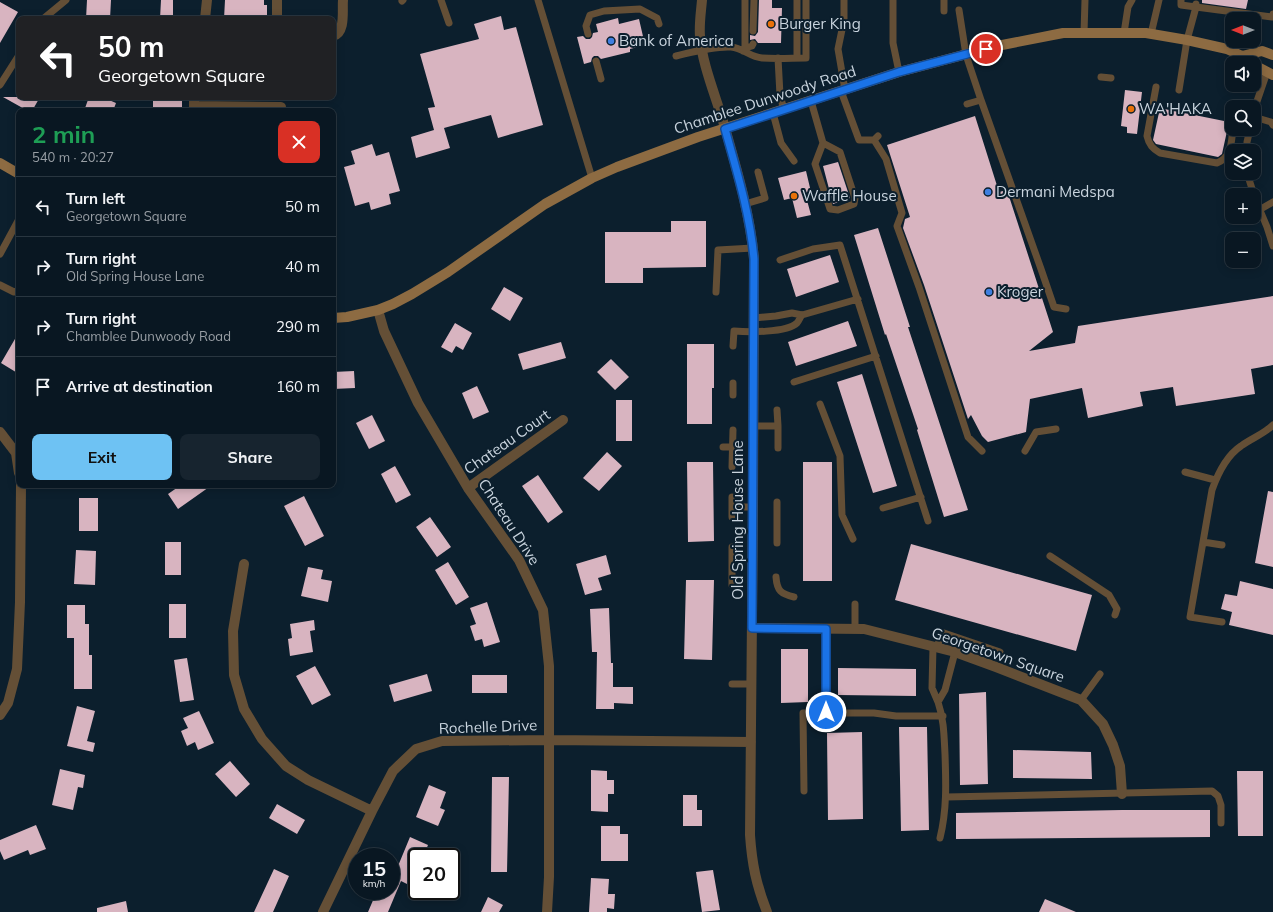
<!DOCTYPE html>
<html lang="en">
<head>
<meta charset="utf-8">
<style>
  body { margin:0; font-family:Mulish,sans-serif; background:#17242f; color:#f1f3f6; height:100vh; display:flex; flex-direction:column; font-size:15px; white-space:nowrap }
  * { box-sizing:border-box; margin:0 }
  p { font-size:13px; color:#999fa5 }
  .icon { flex:none; width:22px; height:22px; fill:none; stroke:currentColor; stroke-width:2; stroke-linecap:round; stroke-linejoin:round }
  .map { position:relative; flex:1; overflow:hidden }
  .details { position:absolute; left:16px; top:108px; width:320px; height:380px; display:flex; flex-direction:column; background:#091722; border-radius:8px; box-shadow:0 2px 10px #0003,0 0 0 1px #293640 }
  .details>* { flex:none }
  .banner { position:absolute; left:16px; top:16px; width:320px; height:84px; border-radius:8px; box-shadow:0 2px 10px #0003,0 0 0 1px #293640; background:#202124; color:#fff; overflow:hidden }
  .needle { width:26px; rotate:270deg }
  .buttons { position:absolute; left:1225px; top:12px; display:grid; gap:8px }
  .buttons a { display:grid; place-items:center; width:36px; height:36px; border-radius:8px; background:#091722; box-shadow:0 2px 10px #0003,0 0 0 1px #293640; font-size:20px }
  .speed { position:absolute; left:348px; top:848px; display:flex; gap:8px; font-size:20px; font-weight:700; text-align:center }
  .speed>* { display:grid; place-content:center; width:52px; height:52px; border-radius:50%; background:#091722; box-shadow:0 2px 10px #0003,0 0 0 1px #293640; line-height:1 }
  .speed small { font-size:10px; font-weight:400 }
  .speed .limit { border:2px solid #111; border-radius:6px; background:#fff; color:#111 }
  .pin { position:absolute; display:grid; place-items:center; width:34px; height:34px; color:#fff; margin:-17px; border:2px solid #fff; border-radius:50%; box-shadow:0 1px 4px #0007 }
  .me { position:absolute; width:44px; margin:-22px; rotate:0deg; stroke-linejoin:round; filter:drop-shadow(0 0 3px #0008) }
  .turn { display:flex; align-items:center; gap:14px; height:84px; padding:0 16px; font-size:18px }
  .turn .icon { width:52px; height:52px; stroke-width:2.5 }
  .turn b { display:block; font-size:28px; line-height:34px }
  .round { display:grid; place-items:center; flex:none; width:42px; height:42px; border-radius:8px; background:#17242f }
  .headline { display:flex; align-items:center; justify-content:space-between; height:68px; padding:0 16px }
  h1 { font-size:24px; font-weight:700; line-height:30px; color:#1e9e55 }
  .primary-button { display:flex; gap:8px; margin-top:auto; padding:8px 16px }
  .primary-button a { flex:1; height:46px; border-radius:8px; background:#6ec2f3; color:#111; font-size:16px; font-weight:700; line-height:46px; text-align:center }
  .primary-button a+a { background:#17242f; color:#f1f3f6 }
  ul { padding:0; list-style:none }
  li { display:flex; align-items:center; gap:12px; height:60px; padding:0 16px; border-top:1px solid #293640 }
  li div { flex:1 }
  li b { display:block; font-size:15px }
  li em { font-style:normal }
  .map>svg:first-child { display:block }
  .building { fill:#d8b4c0 }
  .lines { fill:none; stroke-linecap:round; stroke-linejoin:round }
  .lane { stroke:#644f36; stroke-width:7 }
  .street { stroke:#644f36; stroke-width:10 }
  .secondary { stroke:#8d6b42; stroke-width:10 }
  .route-casing { stroke:#114b97; stroke-width:10 }
  .route { stroke:#1a73e8; stroke-width:7 }
  .food-dot { fill:#e8710a; stroke:#0c1f2d; stroke-width:1.5 }
  .shop-dot { fill:#3f7fe0; stroke:#0c1f2d; stroke-width:1.5 }
  .labels { text-anchor:middle; stroke-width:4; stroke-linejoin:round; paint-order:stroke }
  .poi-label { font-size:15px; fill:#c9d4de; stroke:#0c1f2d; text-anchor:start }
  .street-label { font-size:15px; fill:#c9d4de; stroke:#0c1f2d }
</style>
</head>
<body>
<div class="map">
<svg width="1273" height="912" viewBox="0 0 1273 912">
  <rect width="100%" height="100%" fill="#0c1f2d"/>
  <!-- building -->
  <path class="building" d="M87,0H111L110,19H86Z
    M161,0H173V19H160Z
    M225,0H264V5H267V19H224Z
    M759,0H772V8H782L781,43H758L755,39L750,40V35L755,36L758,32Z
    M1202,0H1248L1246,9L1202,3Z
    M0,2L18,12L0,43Z
    M501,16L504,30L516,27L543,125L498,138L491,115L444,128L450,148L416,158L411,137L434,130L428,108L435,107L420,54L479,39L474,24Z
    M618,18L619,24L639,19L645,45L630,49V52L601,59L598,56H594L592,58L591,62L584,64L577,37L583,36L586,39H590L592,37L593,33L598,32L596,24Z
    M1125,90L1142,92L1137,134L1127,133V127L1121,126Z
    M3,97H40L32,111H28Z
    M89,97H102L116,103L113,111H84Z
    M153,97H182V111H153Z
    M1160,108L1229,122L1222,154L1218,157L1156,144L1153,140Z
    M975,116L999,192L1007,190L1053,332L1029,351L1075,343L1078,326L1273,296V365L1251,369L1255,394L1176,406L1173,387L1140,392L1143,406L1088,418L1082,388L1030,399L1026,432L988,442L982,436L971,415L968,419L924,285L903,228L905,219L910,217L887,145Z
    M372,144L376,156L389,152L400,191L389,194L391,204L371,210L369,202L355,206L344,167L355,164L351,151Z
    M838,162L850,198L833,204L823,166Z
    M806,171L811,192L805,193L811,215L797,218L792,198L784,200L778,178Z
    M671,221H706V267L643,268V283H605V232H671Z
    M878,228L910,327H908L968,510L944,517L917,430L918,429L886,334L885,335L854,235Z
    M830,255L839,282L796,297L787,269Z
    M504,287L523,298L510,321L491,309Z
    M848,321L857,346L796,366L788,342Z
    M455,323L472,333L463,350L456,346L452,353L441,347Z
    M19,332V374L1,363Z
    M561,342L566,358L523,370L518,354Z
    M687,344H714V388H712V424H687Z
    M611,359L629,377L615,390L597,372Z
    M354,371L355,388L333,389V372Z
    M862,374L897,486L873,493L837,382Z
    M477,386L489,412L473,419L462,393Z
    M616,400H632V441H616Z
    M372,415L385,441L369,449L356,423Z
    M607,452L622,466L599,491L583,478Z
    M687,462H713L714,541L688,542Z
    M803,462H832V581H803Z
    M395,466L411,495L396,503L381,474Z
    M538,475L563,512L548,523L522,486Z
    M181,485H212L178,509L168,494Z
    M1268,491L1273,492V567L1255,563Z
    M304,496L324,536L305,546L284,506Z
    M79,498H98V531H79Z
    M430,517L451,547L437,557L416,527Z
    M165,542H181V575H165Z
    M911,544L1092,595L1076,651L895,600Z
    M76,550L96,551L95,585L74,584Z
    M606,555L611,574L598,578L602,590L585,595L576,564Z
    M448,562L469,597L456,605L435,570Z
    M308,567L323,570L321,579L332,581L328,602L301,596Z
    M686,580H714L712,660L684,659Z
    M1240,581L1273,589V635L1229,625L1232,612L1221,609L1225,594L1237,596Z
    M487,602L500,642L484,647L482,639L475,641L470,626L476,624L470,608Z
    M169,604H186V638H169Z
    M67,605H85V624H89V655H92V689H74V638H67Z
    M609,608L611,663H613V687H633V704L614,703V709H596L597,652H592L590,609Z
    M314,620L315,630L310,631L313,652L290,656L288,639L292,638L290,624Z
    M781,649H808V702L781,703Z
    M187,658L194,700L180,702L174,660Z
    M315,666L331,695L312,705L296,676Z
    M838,668L916,669V696L838,695Z
    M427,674L432,691L394,702L389,685Z
    M472,675H507V693H472Z
    M986,692L988,784L960,785L959,694Z
    M77,706L95,711L87,741L95,743L93,752L67,746Z
    M199,711L214,743L198,750L195,742L187,746L181,731L188,728L183,718Z
    M899,727H927L929,830L901,831Z
    M862,732L863,819L828,820L827,733Z
    M1013,750L1091,752L1092,779L1013,778Z
    M230,761L250,784L236,797L215,774Z
    M60,769L85,775L83,788L78,787L73,810L52,805Z
    M591,770L607,771V780H614V794H608V812L591,811Z
    M1237,771H1263V836H1238Z
    M492,777H509L507,872H491Z
    M429,785L446,792L440,808L445,810L438,826L416,817Z
    M683,795H697V810H702V826H683Z
    M277,804L305,820L297,834L269,818Z
    M1122,810H1210V837L956,839V813Z
    M36,825L46,849L30,855L28,850L4,860L0,851V840Z
    M601,826H620V834H628V861H601Z
    M410,837L428,845L423,857H417V865L409,885L401,881L388,912H368L377,891H391V883Z
    M274,869L289,876L273,912H254Z
    M713,870L720,910L702,912L696,872Z
    M591,878L609,879L608,894H615L614,909L607,908V912H589Z
    M488,897L503,905L499,912H481Z
    M1045,899L1076,912H1039Z
    M126,901L128,912H97V908Z"/>
  <g class="lines">
    <!-- lane -->
    <path class="lane" d="M441,0L449,23
      M538,0L592,178
      M844,0V20L838,49L845,90
      M893,0V43L899,72
      M944,0V11
      M1181,0V5L1196,7V4
      M402,1L403,0
      M959,10L966,55L981,100L967,104
      M43,19L66,0
      M753,31L754,0
      M1084,33L1085,0
      M1124,33L1128,7L1132,0
      M588,34L586,26L590,15L604,11L640,9L657,18L659,24
      M1151,34L1159,0
      M745,48L752,46L753,44
      M1227,49L1232,32
      M743,51L745,48V0
      M676,56C693,52 713,46 731,47C743,48 750,57 762,58C777,59 792,58 806,58V0
      M778,58L780,95L784,110
      M797,58V0
      M596,61L601,79
      M1101,77L1111,78
      M0,85L19,55
      M1156,87L1147,136C1149,145 1153,149 1160,153L1217,163C1232,157 1231,143 1233,129
      M1179,90L1187,40L1196,7L1272,17L1273,14
      M841,91L859,140H874L878,136
      M981,100L1041,269L1054,307L1066,309
      M811,101L823,143L815,164L830,209L838,210L854,204L855,198L840,152L823,143
      M1254,110L1267,72
      M773,113L781,143L794,161
      M1254,117L1271,122L1273,125
      M874,140L886,159L902,213L897,226L919,287L968,437L982,451
      M1247,151V142L1250,129
      M1247,173L1254,195
      M1254,196L1267,227L1273,246
      M745,204L765,198L758,172
      M1259,210L1273,202
      M0,254L19,219
      M780,260L813,249L840,245L928,521
      M0,285L14,292L19,291
      M716,292L718,250L753,248
      M754,318L776,316L792,313L802,315L858,299
      M733,346L734,331C747,332 787,333 797,323C799,321 800,317 802,315
      M794,382L876,356
      M733,383V395
      M820,404L840,456L842,515L853,539
      M777,410L778,426
      M754,426H778V448
      M723,447H733
      M1025,451L1036,432L1056,429
      M732,467L733,430
      M1185,472L1215,480
      M732,497V507H753
      M732,507V517
      M883,508L921,497
      M1203,542L1222,545
      M777,543V502
      M732,547V585
      M1050,556L1109,595L1117,609L1115,615
      M776,577C777,591 781,594 794,597
      M855,604V628
      M1222,622L1190,617L1212,490C1218,473 1226,456 1241,446C1252,438 1264,434 1273,425
      M933,647L932,688L938,702L945,690L955,652
      M937,648L941,634L944,633L1000,652
      M732,684H752
      M1081,700L1100,674
      M938,702C944,720 944,735 945,754C946,783 947,810 940,838
      M826,713H874L896,716H943
      M804,791L803,713H826V629
      M946,797L1212,791L1218,796L1221,805V823"/>
    <!-- street -->
    <path class="street" d="M702,0C701,12 699,24 700,36C702,65 717,99 725,128C737,170 750,214 754,259L753,507L750,835C752,864 756,884 767,912
      M205,19L207,0
      M277,19V0
      M333,36C346,33 342,10 343,0
      M194,97V111
      M195,106L281,107
      M378,310L384,331L418,403L468,488L519,560L543,610L549,666V877L547,912
      M0,432L16,453L19,473
      M468,488L563,420
      M244,564L233,631L234,675L244,709L262,739L286,766L308,780L372,811
      M752,628L864,629L955,652L996,667L1081,700L1103,724L1113,745L1120,766L1122,794
      M0,715L8,703L17,669L20,602L21,485
      M323,912L372,811L393,771L416,749L442,741L550,740L751,742"/>
    <!-- secondary -->
    <path class="secondary" d="M1242,56L1262,51L1273,55
      M1254,65L1273,75
      M0,163L19,174
      M333,318L347,317L378,310L393,304L412,294L448,272L545,204L592,178L617,167L698,137L899,72L997,46L1063,33H1146L1187,40L1227,49L1242,56L1251,63"/>
  </g>
  <g class="lines">
    <!-- route casing -->
    <g class="route-casing">
      <path id="route" d="M826,712V629L752,628L754,259C750,214 737,172 725,129L899,72L986,49"/>
    </g>
    <!-- route -->
    <use href="#route" class="route"/>
  </g>
  <!-- markers -->
  <g class="food-dot">
    <circle cx="771" cy="24" r="4"/>
    <circle cx="1131" cy="109" r="4"/>
    <circle cx="794" cy="196" r="4"/>
  </g>
  <g class="shop-dot">
    <circle cx="611" cy="41" r="4"/>
    <circle cx="988" cy="192" r="4"/>
    <circle cx="989" cy="292" r="4"/>
  </g>
  <g class="labels">
    <!-- poi labels -->
    <g class="poi-label">
      <text x="779" y="29">Burger King</text>
      <text x="619" y="46">Bank of America</text>
      <text x="1139" y="114">WA'HAKA</text>
      <text x="996" y="197">Dermani Medspa</text>
      <text x="802" y="201">Waffle House</text>
      <text x="997" y="297">Kroger</text>
    </g>
    <!-- street labels -->
    <g class="street-label">
      <text transform="translate(765 100) rotate(-18)" y="5">Chamblee Dunwoody Road</text>
      <text transform="translate(507 442) rotate(-35)" y="5">Chateau Court</text>
      <text transform="translate(738 520) rotate(-90)" y="5">Old Spring House Lane</text>
      <text transform="translate(509 522) rotate(57)" y="5">Chateau Drive</text>
      <text transform="translate(998 655) rotate(19)" y="5">Georgetown Square</text>
      <text transform="translate(488 727) rotate(-2)" y="5">Rochelle Drive</text>
    </g>
  </g>
</svg>
<div class="buttons">
<a><svg class="needle" viewBox="-14 -14 28 28"><path d="M0-13l5 13h-10z" fill="#e53935"/><path d="M0 13l5-13h-10z" fill="#999fa5"/></svg></a>
<a><svg class="icon" aria-label="sound" viewBox="0 0 24 24"><path d="M4 9h4l5-4v14l-5-4H4zM17 9q2 3 0 6"/></svg></a>
<a><svg class="icon" aria-label="search" viewBox="0 0 24 24"><circle cx="10" cy="10" r="6"/><path d="M15 15l6 6"/></svg></a>
<a><svg class="icon" aria-label="layers" viewBox="0 0 24 24"><path d="M12 4l9 5-9 5-9-5zM3 14l9 5 9-5"/></svg></a>
<a>+</a>
<a>−</a>
</div>
<div class="speed"><div>15<small>km/h</small></div><div class="limit">20</div></div>
<div class="pin" style="left:986px;top:49px;background:#d93025"><svg class="icon" aria-label="arrive" viewBox="0 0 24 24"><path d="M6 21V4h12l-3 4 3 4H6"/></svg></div>
<svg class="me" style="left:826px;top:712px" viewBox="-20 -20 40 40"><circle r="17" fill="#1a73e8" stroke="#fff" stroke-width="3"/><path d="M0-11L8 9 0 5-8 9z" fill="#fff"/></svg>
<div class="banner">
<div class="turn"><svg class="icon" aria-label="left" viewBox="0 0 24 24"><path d="M17 20v-9H6M10 6l-5 5 5 5"/></svg><div><b>50 m</b>Georgetown Square</div></div>
</div>
<section class="details">
<div class="headline"><div><h1>2 min</h1><p>540 m · 20:27</p></div><a class="round" style="background:#d93025;color:#fff"><svg class="icon" aria-label="close" viewBox="0 0 24 24"><path d="M6 6l12 12M18 6L6 18"/></svg></a></div>
<ul>
<li><svg class="icon" aria-label="left" viewBox="0 0 24 24"><path d="M17 20v-9H6M10 6l-5 5 5 5"/></svg><div><b>Turn left</b><p>Georgetown Square</p></div><em>50 m</em></li>
<li><svg class="icon" aria-label="right" viewBox="0 0 24 24"><path d="M7 20v-9h11M14 6l5 5-5 5"/></svg><div><b>Turn right</b><p>Old Spring House Lane</p></div><em>40 m</em></li>
<li><svg class="icon" aria-label="right" viewBox="0 0 24 24"><path d="M7 20v-9h11M14 6l5 5-5 5"/></svg><div><b>Turn right</b><p>Chamblee Dunwoody Road</p></div><em>290 m</em></li>
<li><svg class="icon" aria-label="arrive" viewBox="0 0 24 24"><path d="M6 21V4h12l-3 4 3 4H6"/></svg><div><b>Arrive at destination</b></div><em>160 m</em></li>
</ul>
<div class="primary-button"><a>Exit</a><a>Share</a></div>
</section>
</div>
</body>
</html>
